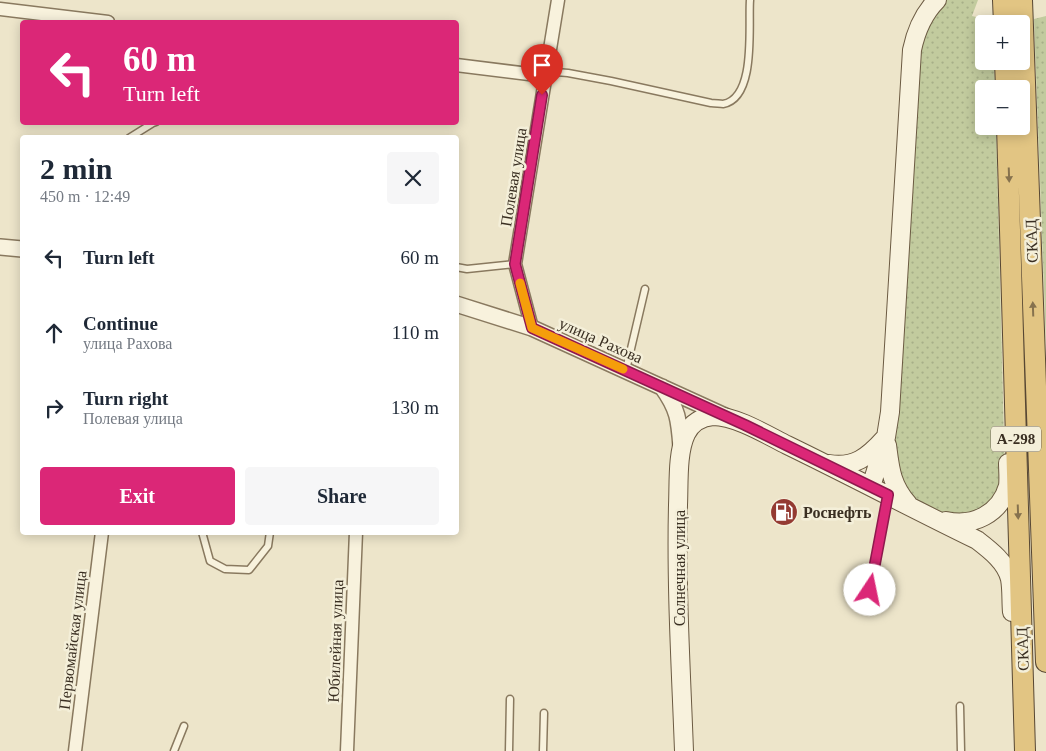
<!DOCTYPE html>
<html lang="en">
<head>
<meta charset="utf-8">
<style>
  body { margin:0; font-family:"Times New Roman",serif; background:#f6f6f7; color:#1f2937; height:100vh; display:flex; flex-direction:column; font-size:19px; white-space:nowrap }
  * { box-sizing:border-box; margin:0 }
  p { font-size:16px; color:#747a83 }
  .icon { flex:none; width:28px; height:28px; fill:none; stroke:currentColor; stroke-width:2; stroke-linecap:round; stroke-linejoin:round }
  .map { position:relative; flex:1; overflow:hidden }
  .details { position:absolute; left:20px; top:135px; width:439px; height:400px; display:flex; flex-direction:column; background:#fff; border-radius:5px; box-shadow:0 2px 12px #0003 }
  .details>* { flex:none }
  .top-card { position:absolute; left:20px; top:20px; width:439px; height:105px; border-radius:5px; box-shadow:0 2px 12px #0003; background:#db2777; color:#fff; overflow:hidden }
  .tools { position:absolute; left:975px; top:15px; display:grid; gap:10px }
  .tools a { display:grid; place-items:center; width:55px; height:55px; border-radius:5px; background:#fff; box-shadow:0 2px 12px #0003; font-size:25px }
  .pin { position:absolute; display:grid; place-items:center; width:42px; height:42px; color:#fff; margin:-51px -21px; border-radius:50% 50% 50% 0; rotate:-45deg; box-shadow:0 0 5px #0007 }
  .pin .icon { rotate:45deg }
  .me { position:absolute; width:55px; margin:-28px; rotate:11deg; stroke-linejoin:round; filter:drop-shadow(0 0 4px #0008) }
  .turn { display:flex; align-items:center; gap:18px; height:105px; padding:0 20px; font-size:22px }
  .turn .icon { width:65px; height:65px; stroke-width:2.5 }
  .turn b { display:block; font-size:35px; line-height:42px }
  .round { display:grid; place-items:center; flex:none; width:52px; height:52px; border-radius:5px; background:#f6f6f7 }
  .overview { display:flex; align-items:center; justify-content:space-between; height:85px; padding:0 20px }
  h1 { font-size:30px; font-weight:800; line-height:38px }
  .cta { display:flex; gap:10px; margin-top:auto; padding:10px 20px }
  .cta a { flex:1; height:58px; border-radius:5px; background:#db2777; color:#fff; font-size:20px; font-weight:800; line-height:58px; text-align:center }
  .cta a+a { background:#f6f6f7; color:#1f2937 }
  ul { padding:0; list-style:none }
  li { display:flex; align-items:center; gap:15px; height:75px; padding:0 20px }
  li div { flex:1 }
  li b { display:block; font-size:19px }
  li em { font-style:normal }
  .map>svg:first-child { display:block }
  .grass { fill:url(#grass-dots) }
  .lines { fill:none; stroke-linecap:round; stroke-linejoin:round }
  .service-casing { stroke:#89795f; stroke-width:9 }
  .minor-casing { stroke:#89795f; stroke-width:15 }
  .tertiary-casing { stroke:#89795f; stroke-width:18 }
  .secondary-casing { stroke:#6b5a42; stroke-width:20 }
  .trunk-casing { stroke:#574733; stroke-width:22 }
  .service { stroke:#f8f2dd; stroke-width:6 }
  .minor { stroke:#f8f2dd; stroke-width:12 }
  .tertiary { stroke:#f8f2dd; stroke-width:15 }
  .secondary { stroke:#f8f2dd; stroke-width:18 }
  .trunk { stroke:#e2c583; stroke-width:20 }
  .oneway { fill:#86724e }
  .route-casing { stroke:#8e194d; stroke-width:12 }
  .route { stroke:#db2777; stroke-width:9 }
  .slow { stroke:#f59e0b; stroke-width:9 }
  .labels { text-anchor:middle; stroke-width:5; stroke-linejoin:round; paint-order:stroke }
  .shield { fill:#f4efd9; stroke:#726959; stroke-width:1 }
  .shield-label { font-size:15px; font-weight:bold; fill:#3a2f22 }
  .street-label { font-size:16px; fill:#3a2f22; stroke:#f4efd9 }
  .poi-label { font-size:16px; font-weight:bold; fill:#3a2f22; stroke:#f4efd9; text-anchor:start }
</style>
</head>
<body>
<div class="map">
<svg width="1046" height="751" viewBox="0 0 1046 751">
  <defs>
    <pattern id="grass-dots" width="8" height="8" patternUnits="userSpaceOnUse" patternTransform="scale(1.25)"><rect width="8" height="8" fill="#c2cb9e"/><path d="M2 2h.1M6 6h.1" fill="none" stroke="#a7af88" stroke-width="1.8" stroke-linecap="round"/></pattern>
  </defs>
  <rect width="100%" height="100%" fill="#ede5ca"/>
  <!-- grass -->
  <path class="grass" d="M947,0H978L972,16L993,21V24H984V61H994L995,89H984V126H996L1005,477L993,505L953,519L914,502L893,466V450L915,76L922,38L937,10Z
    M1046,16V343L1034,19Z"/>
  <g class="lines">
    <!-- service casing -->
    <g class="service-casing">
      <path id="service" d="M545,76L556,72L568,73L611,81L711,103C715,103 720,104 723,104C757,98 748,24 750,0
        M129,138L153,123L156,122
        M456,267L467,269L515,264
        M626,370L645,289
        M202,532L210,561L225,569L249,570L268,546L270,532
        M867,606L888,497
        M960,706L961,751
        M174,751L184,726
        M509,751L510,699
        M543,751L544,713"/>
    </g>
    <!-- minor casing -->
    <g class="minor-casing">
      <path id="minor" d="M0,9L108,22
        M456,65L545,76
        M532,328L515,264L558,0
        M75,751L102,532
        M347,751L356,532"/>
    </g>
    <!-- tertiary casing -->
    <g class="tertiary-casing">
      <path id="tertiary" d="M0,247L22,249
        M456,304L532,328L725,416
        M662,387C678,409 679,420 681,447"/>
    </g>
    <!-- secondary casing -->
    <g class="secondary-casing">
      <path id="secondary" d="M887,445C890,468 891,485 908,504
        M829,464C854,468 868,457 884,439
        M871,487L886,437L890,412L912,50C916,31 923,14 937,0
        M946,521C973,527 1000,514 1008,486C1009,479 1008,470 1008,463
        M684,751C681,669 676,587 678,505C679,483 677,453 686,434C691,423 702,417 713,416C736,416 767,435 787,445C851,476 913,509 977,540C990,550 1006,562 1010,579C1012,590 1011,601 1012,612"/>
    </g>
    <!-- trunk casing -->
    <g class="trunk-casing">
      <path id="trunk" d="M1003,0L1004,24
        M1022,0L1046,662
        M1005,61L1006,89
        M1007,126L1025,751"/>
    </g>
    <!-- service -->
    <use href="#service" class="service"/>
    <!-- minor -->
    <use href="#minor" class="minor"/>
    <!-- tertiary -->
    <use href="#tertiary" class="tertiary"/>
    <!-- secondary -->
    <use href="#secondary" class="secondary"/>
    <!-- trunk -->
    <use href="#trunk" class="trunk"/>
  </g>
  <!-- one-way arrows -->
  <defs><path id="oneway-solid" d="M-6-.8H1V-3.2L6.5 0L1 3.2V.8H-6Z" transform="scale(1.25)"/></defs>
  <g class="oneway">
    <use href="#oneway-solid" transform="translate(1009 175) rotate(88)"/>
    <use href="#oneway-solid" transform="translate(1033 309) rotate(-92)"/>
    <use href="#oneway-solid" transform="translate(1018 512) rotate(88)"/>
  </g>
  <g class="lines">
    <!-- route casing -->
    <g class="route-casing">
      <path id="route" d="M542,95L515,264L532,328L745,425L888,495L870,590"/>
    </g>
    <!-- route -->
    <use href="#route" class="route"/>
    <!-- slow -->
    <path class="slow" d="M520,283L532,328L623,369"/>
  </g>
  <!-- icons -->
  <defs>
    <g id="fuel-disc" transform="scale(1.4375)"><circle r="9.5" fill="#943a32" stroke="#f4efd9"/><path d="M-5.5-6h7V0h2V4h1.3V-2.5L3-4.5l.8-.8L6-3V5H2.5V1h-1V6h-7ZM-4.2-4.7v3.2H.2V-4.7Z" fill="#fff"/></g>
  </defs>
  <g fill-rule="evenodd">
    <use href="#fuel-disc" x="784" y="512"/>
  </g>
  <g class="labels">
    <!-- shield labels -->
    <rect class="shield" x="991" y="426.5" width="50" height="25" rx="4"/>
    <g class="shield-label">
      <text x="1016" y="444">А-298</text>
    </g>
    <!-- street labels -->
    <g class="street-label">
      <text transform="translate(513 177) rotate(-81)" y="6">Полевая улица</text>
      <text transform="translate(1031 241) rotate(-92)" y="6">СКАД</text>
      <text transform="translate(601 340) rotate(24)" y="6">улица Рахова</text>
      <text transform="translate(679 568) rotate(-90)" y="6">Солнечная улица</text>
      <text transform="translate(72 640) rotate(-83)" y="6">Первомайская улица</text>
      <text transform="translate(335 641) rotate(-88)" y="6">Юбилейная улица</text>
      <text transform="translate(1022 649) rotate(-92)" y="6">СКАД</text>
    </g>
    <!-- poi labels -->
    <g class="poi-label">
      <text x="803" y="518">Роснефть</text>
    </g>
  </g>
</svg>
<div class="tools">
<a>+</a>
<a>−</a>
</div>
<div class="pin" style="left:542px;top:95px;background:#d93025"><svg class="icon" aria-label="arrive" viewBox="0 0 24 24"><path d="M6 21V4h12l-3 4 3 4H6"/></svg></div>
<svg class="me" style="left:870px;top:590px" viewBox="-20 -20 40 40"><circle r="19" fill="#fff"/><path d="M0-13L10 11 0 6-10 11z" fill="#db2777"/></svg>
<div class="top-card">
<div class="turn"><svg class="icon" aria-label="left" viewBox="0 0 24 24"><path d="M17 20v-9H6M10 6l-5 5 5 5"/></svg><div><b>60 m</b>Turn left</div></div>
</div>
<section class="details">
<div class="overview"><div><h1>2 min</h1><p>450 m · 12:49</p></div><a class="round"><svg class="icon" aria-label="close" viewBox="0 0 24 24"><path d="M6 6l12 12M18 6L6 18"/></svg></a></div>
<ul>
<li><svg class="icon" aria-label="left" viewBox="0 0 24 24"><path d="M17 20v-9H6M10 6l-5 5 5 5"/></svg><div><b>Turn left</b></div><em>60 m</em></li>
<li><svg class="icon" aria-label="ahead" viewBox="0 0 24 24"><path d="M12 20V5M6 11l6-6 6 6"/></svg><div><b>Continue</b><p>улица Рахова</p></div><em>110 m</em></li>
<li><svg class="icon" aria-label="right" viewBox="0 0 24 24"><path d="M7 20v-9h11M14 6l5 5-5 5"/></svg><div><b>Turn right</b><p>Полевая улица</p></div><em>130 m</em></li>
</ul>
<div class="cta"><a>Exit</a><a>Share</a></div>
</section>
</div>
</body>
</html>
